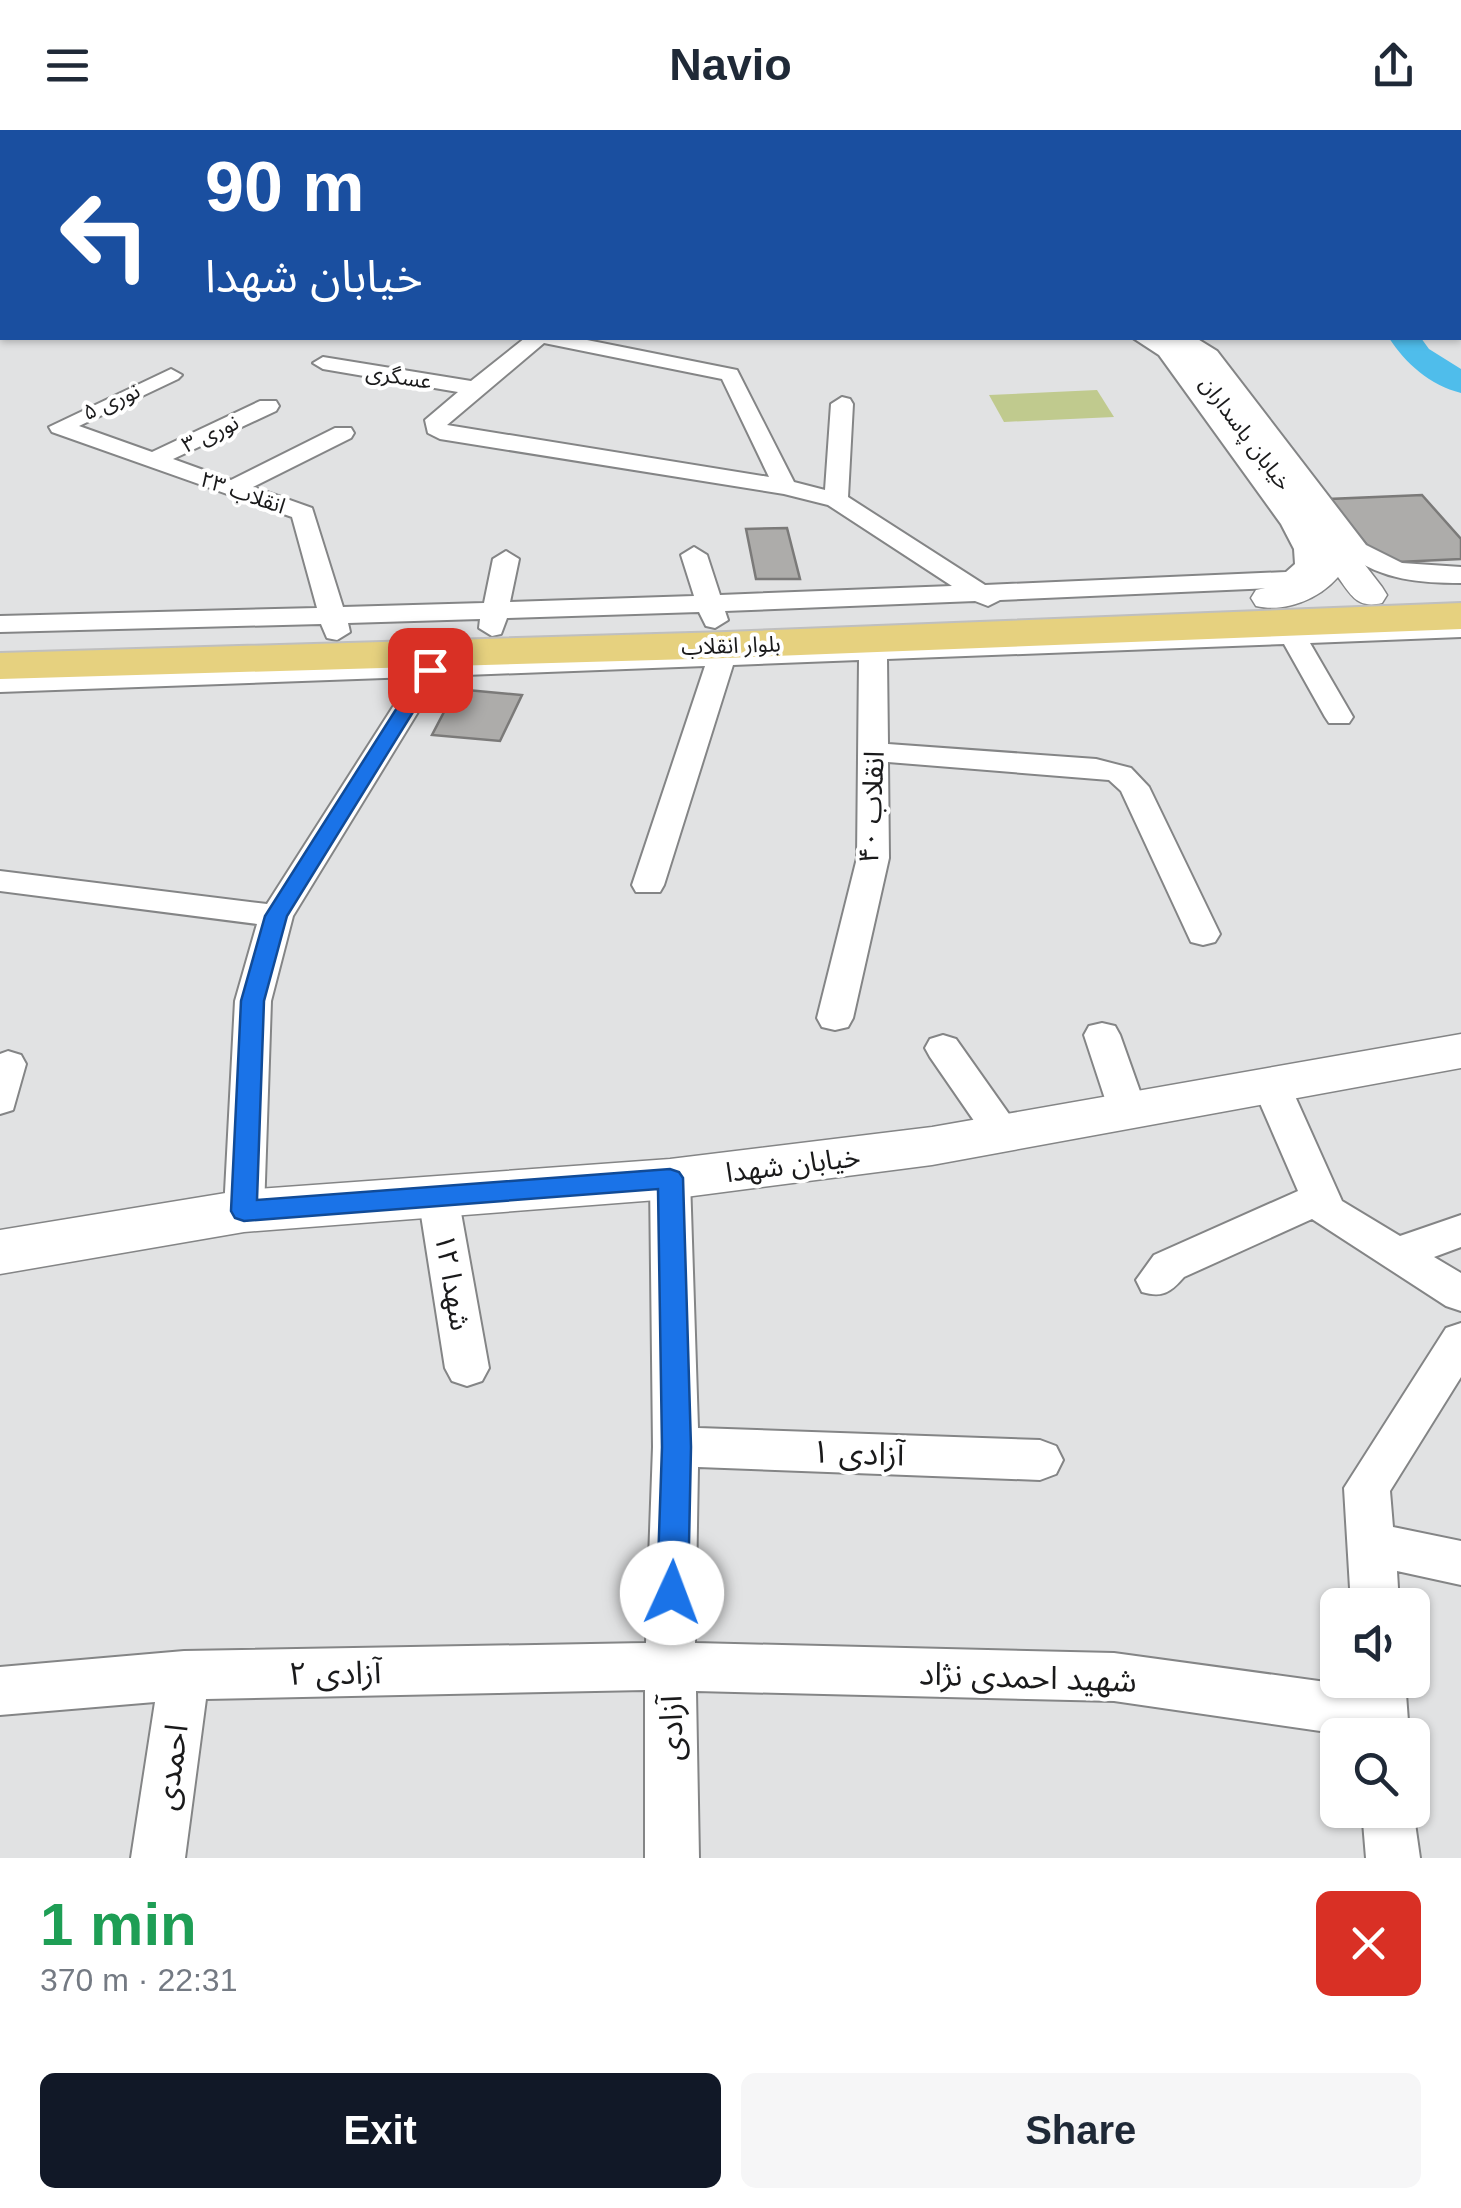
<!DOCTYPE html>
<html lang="en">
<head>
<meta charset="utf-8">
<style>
  body { margin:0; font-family:Helvetica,"Noto Sans Arabic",sans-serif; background:#f6f6f7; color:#1f2937; height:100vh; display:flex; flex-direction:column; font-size:38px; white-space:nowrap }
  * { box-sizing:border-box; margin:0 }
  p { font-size:32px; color:#747a83 }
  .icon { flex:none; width:55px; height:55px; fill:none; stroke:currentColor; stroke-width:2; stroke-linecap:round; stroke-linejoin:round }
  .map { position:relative; height:1728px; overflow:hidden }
  .drawer { display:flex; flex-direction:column; background:#fff; flex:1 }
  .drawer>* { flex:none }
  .top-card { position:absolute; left:0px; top:0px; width:1462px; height:210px; box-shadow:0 2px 8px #0004; background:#1a4fa0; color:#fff; overflow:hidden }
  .controls { position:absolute; left:1320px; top:1458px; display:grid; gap:20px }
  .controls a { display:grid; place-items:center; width:110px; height:110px; border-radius:15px; background:#fff; box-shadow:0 2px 8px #0004; font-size:50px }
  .pin { position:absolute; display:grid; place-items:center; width:85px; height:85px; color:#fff; margin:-42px; border-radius:20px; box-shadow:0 5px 15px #0006 }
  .me { position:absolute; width:110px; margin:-55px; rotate:2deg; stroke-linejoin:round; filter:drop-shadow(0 0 8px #0008) }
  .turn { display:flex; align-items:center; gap:35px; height:210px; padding:0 40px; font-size:45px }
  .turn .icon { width:130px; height:130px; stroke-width:2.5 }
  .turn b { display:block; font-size:70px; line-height:85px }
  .round { display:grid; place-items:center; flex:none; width:105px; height:105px; border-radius:15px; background:#f6f6f7 }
  .head { display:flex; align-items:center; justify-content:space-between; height:170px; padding:0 40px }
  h1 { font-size:60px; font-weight:700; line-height:75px; color:#1e9e55 }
  .button { display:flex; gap:20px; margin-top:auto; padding:20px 40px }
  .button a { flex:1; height:115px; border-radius:15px; background:#111827; color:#fff; font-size:40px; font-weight:700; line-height:115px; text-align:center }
  .button a+a { background:#f6f6f7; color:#1f2937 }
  header { display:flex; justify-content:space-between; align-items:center; height:130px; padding:0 40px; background:#fff; font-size:45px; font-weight:700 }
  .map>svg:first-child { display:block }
  .green { fill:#c0ca8e }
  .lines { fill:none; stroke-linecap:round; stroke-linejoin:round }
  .river { fill:#4fbdeb; fill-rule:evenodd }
  .building { fill:#adacaa; stroke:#7b7a79; stroke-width:2.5 }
  .street-casing { stroke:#848586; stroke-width:4 }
  .secondary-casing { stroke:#848586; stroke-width:3 }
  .primary-casing { stroke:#bfbfbf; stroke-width:4 }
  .street { fill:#fff; fill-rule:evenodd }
  .secondary { fill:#fff; fill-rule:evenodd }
  .primary { fill:#e6d17f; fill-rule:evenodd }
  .route { fill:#1a73e8; stroke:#114b97; stroke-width:2.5 }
  .labels { text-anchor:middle; stroke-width:8; stroke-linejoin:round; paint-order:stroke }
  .far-street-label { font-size:22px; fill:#1a1a1b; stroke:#fff }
  .street-label { font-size:28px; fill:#1a1a1b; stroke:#fff }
  .near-street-label { font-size:32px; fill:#1a1a1b; stroke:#fff }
</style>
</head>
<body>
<header><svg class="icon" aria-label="menu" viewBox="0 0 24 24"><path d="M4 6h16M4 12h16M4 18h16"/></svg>Navio<svg class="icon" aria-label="share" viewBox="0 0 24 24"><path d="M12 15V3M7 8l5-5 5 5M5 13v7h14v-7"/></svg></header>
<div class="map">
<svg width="1461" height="1728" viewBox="0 0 1461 1728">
  <rect width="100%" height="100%" fill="#e1e2e3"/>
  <!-- green -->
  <path class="green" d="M1097,260L1114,287L1004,292L989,265Z"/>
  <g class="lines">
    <!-- river -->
    <path class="river" d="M1460,41H1461V57H1460Z
      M1389,208H1421L1429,219L1461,239V263C1430,255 1406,234 1389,208Z"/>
  </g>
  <!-- building -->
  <path class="building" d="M1422,365L1461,409V429L1398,432L1375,425L1330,369Z
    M787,398L800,449H756L746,399Z
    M456,559L522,565L500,611L432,605Z"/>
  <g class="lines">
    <!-- street casing -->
    <g class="street-casing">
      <path id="street" d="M416,0H437L439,2H418Z
        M1158,0H1174V2H1158Z
        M0,129L2,130V142L0,141Z
        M1460,131H1461V143H1460Z
        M525,208H577L737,240L794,352L825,360L831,274L842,267L850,269L853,274L848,367L985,455L1286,442L1295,434L1294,419L1281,394L1159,225L1133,208H1157L1173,217C1206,260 1318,391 1321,436L1302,454L1293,457L1000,470L988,476L975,471L725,481L728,490L715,498L706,496L699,482L507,488L501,504L492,506L479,498L480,489L348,493L350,502L337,510L327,508L321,494L0,502V486L317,478L292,387L52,302L49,297L171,239L182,245L178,249L79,296L152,322L260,271H276L279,276L276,281L173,329L231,350L335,298H351L354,303L351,308L253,357L312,378L343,477L484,473L493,429L506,421L519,429L510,472L694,466L681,425L694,417L707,425L720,465L952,456L828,375L784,364L440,309L428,303L425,290L458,262L323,239L313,233L323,227L471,251ZM544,213L722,249L769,347L447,295Z
        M1172,208H1196L1217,221L1366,415L1402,433L1461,437V453C1420,453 1383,450 1348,425L1203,229Z
        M1285,484L1294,486L1301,497L1461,491V507L1310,513L1353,587L1349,593H1329L1325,587L1284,514L887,529L888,614L1096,629L1131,638L1149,657L1220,804L1215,812L1203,815L1191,812L1121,661L1109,650L888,632L889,728L853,888L848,897L835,900L822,897L817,888L857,728L859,530L733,535L664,755L660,762H636L632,755L705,536L440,546L293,786L271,871L264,1081L258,1092L244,1096L230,1092L224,1081L235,871L257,794L0,761V741L267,774L412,547L0,562V546L422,530L428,521H448L451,529L711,519L716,509H736L739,518L1275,498L1272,492L1276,486Z
        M1102,893L1115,896L1120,905L1147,981L1141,991L1128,995L1115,991L1109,981L1084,905L1089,896Z
        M943,905L956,909L1016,994L1022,1004L1016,1014L1003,1018L990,1014L930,927L925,918L930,909Z
        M8,921L21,925L26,934L13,980L0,984V924Z
        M1271,942L1284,946L1290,955L1342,1071L1400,1106L1461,1085V1117L1434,1127L1461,1143V1181L1446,1176L1312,1089L1184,1147C1170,1163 1162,1168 1142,1162L1136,1150L1154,1125L1298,1061L1252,955L1258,946Z
        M670,1034L684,1039L690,1049L698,1298L1040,1310L1056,1316L1063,1330L1056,1344L1040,1350L698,1337L695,1513L1114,1523L1355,1556V1550H1405L1409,1605H1348L1114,1571L696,1561L699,1728H645V1560L206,1569L185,1728H131L155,1572L0,1585V1537L184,1521L646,1513L653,1317L650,1049L656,1039Z
        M438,1051L452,1055L458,1066L489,1238L482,1251L467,1256L452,1251L445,1238L418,1066L424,1055Z
        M1461,1193V1247L1390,1361L1393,1397L1461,1411V1455L1397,1441L1399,1475H1351L1344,1358L1446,1198Z
        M1412,1672L1420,1728H1366L1362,1680H1412Z"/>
    </g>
    <!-- secondary casing -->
    <g class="secondary-casing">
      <path id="secondary" d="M1148,208H1181L1195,215L1382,457L1387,465L1382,473C1357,479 1351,465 1338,447C1319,469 1285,483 1256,476L1251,468L1256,460L1292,452L1306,441L1308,407L1175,227L1151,214Z
        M1461,904V938L932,1035L670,1069L244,1102L0,1144V1100L244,1060L670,1029L932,997Z"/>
    </g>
    <!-- primary casing -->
    <g class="primary-casing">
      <path id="primary" d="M1461,473V499L726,528L0,549V523L726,502Z"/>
    </g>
    <!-- street -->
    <use href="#street" class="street"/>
    <!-- secondary -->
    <use href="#secondary" class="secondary"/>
    <!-- primary -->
    <use href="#primary" class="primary"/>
  </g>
  <!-- route -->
  <path class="route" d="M430,535L439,540L287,786L264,871L257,1070L670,1039L679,1042L683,1048L691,1317L688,1463L683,1474L672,1478L661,1474L657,1463L662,1317L658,1059L244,1091L235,1088L231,1081L241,871L265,786L421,540Z"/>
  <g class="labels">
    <!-- far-street labels -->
    <g class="far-street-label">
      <text transform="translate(399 246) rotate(9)" y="8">عسگری</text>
      <text transform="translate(111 271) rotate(-24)" y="8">نوری ۵</text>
      <text transform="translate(210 303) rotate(-25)" y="8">نوری ۳</text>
      <text transform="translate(1246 303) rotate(53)" y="8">خیابان پاسداران</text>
      <text transform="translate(243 362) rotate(19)" y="8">انقلاب ۲۳</text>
      <text transform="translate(731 515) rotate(-2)" y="8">بلوار انقلاب</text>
    </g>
    <!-- street labels -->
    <g class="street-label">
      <text transform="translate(871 677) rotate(-87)" y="10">انقلاب ۴۰</text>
      <text transform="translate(793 1034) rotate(-7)" y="10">خیابان شهدا</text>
      <text transform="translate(453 1152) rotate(80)" y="10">شهدا ۱۲</text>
    </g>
    <!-- near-street labels -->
    <g class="near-street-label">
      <text transform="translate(858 1323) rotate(2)" y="11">آزادی ۱</text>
      <text transform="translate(335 1543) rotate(-1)" y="11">آزادی ۲</text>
      <text transform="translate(1028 1547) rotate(2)" y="11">شهید احمدی نژاد</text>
      <text transform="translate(671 1598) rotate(-91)" y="11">آزادی</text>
      <text transform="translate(171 1637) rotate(-82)" y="11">احمدی</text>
    </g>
  </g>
</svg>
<div class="controls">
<a><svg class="icon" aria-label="sound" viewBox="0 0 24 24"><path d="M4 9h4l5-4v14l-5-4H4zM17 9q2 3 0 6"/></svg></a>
<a><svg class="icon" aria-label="search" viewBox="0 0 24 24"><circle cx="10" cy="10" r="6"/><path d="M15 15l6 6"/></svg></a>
</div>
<div class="pin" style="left:430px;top:540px;background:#d93025"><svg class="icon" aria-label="arrive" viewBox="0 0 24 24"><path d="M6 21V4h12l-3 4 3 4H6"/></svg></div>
<svg class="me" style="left:672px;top:1463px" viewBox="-20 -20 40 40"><circle r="19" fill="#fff"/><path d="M0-13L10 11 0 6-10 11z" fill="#1a73e8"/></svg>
<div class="top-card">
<div class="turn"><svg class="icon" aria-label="left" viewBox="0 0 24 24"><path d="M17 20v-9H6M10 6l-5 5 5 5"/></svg><div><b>90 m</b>خیابان شهدا</div></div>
</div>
</div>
<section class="drawer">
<div class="head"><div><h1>1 min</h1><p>370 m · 22:31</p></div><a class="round" style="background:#d93025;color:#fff"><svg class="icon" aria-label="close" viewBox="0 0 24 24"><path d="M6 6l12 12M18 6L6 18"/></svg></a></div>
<div class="button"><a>Exit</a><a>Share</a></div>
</section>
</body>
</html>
